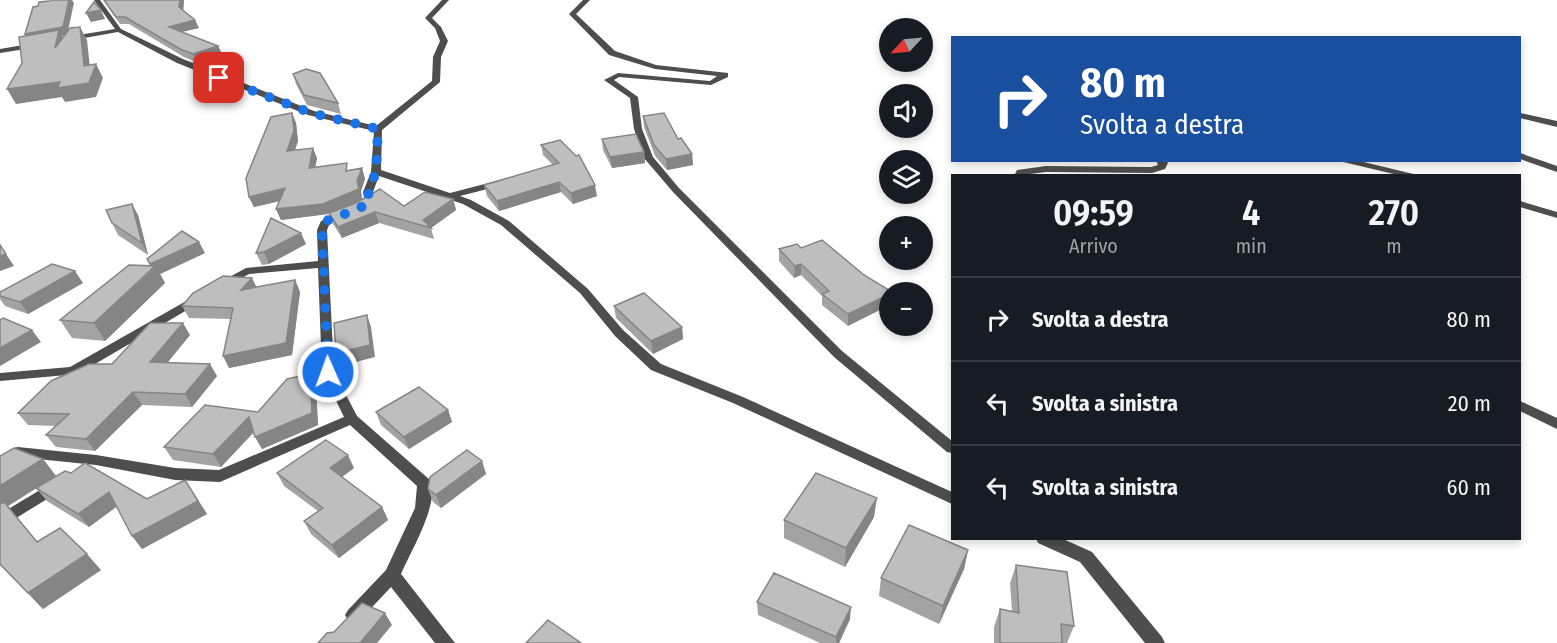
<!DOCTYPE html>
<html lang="it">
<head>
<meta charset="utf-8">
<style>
  body { margin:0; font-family:"Fira Sans Condensed",sans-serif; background:#242831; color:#f1f3f6; height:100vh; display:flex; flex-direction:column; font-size:22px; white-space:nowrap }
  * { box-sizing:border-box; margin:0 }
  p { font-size:20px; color:#9ea1a6 }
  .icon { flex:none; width:33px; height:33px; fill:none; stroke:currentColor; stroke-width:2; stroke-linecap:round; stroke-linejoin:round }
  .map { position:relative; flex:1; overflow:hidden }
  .details { position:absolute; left:951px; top:174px; width:570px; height:366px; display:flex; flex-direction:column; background:#171b24; border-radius:0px; box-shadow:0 3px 9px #0003 }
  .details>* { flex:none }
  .top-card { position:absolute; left:951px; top:36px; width:570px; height:126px; border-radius:0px; box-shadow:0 3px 9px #0003; background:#1a4fa0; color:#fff; overflow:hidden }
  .needle { width:39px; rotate:244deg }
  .buttons { position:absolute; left:879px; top:18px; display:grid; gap:12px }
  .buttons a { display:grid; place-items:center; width:54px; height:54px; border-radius:50%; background:#171b24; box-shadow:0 3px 9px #0003; font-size:30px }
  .pin { position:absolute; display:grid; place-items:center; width:51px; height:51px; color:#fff; margin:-26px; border-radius:12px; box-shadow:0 3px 9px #0006 }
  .me { position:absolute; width:66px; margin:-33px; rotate:358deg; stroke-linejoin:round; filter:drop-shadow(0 0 4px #0008) }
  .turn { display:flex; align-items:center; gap:21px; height:126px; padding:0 30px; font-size:27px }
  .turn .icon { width:78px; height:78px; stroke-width:2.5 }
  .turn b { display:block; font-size:42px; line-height:51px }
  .eta { display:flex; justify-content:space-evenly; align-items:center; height:102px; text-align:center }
  .eta b { font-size:36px; font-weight:600; line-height:42px }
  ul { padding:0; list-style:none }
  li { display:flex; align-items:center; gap:18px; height:84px; padding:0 30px; border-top:2px solid #363941 }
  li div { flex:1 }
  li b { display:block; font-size:22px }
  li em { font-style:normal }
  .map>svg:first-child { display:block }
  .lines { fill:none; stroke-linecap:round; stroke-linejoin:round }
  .street { fill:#4e4e4e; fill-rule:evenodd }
  .wall { fill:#a3a3a3 }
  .shaded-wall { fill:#858585 }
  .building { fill:#bebebe; stroke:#858585; stroke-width:1.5 }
  .route { stroke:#1a73e8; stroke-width:10; stroke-dasharray:0 18 }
</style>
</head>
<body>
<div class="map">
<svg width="1557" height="643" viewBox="0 0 1557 643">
  <rect width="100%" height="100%" fill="#fff"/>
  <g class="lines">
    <!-- street -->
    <path class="street" d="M94,0H100L121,29L183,59L314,111L376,126L432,81L433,57L440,41L435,28L425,18L442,0H449L432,18L441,27L448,41L441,57L440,82L382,130L381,170L450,193L500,180L503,181V185L460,196L471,200L509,221L588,289L623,330L661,364L743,397L952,492V504L733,403L651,370L615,336L580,293L501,225L463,204L379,176L373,192L375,202L366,209H358V205L365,201L363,192L371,172L374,131L308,115L177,63L118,32L67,41V37L115,29Z
      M583,0H590L576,14L615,51L656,65L728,73V77L711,85L619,77L614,80L638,97L642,129L653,157L679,188L842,351L952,441V453L947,452L834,357L673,192L644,158L634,129L630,98L604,80L618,73L710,81L717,76L655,69L609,55L569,14Z
      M35,43H38V47L0,53V49Z
      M1520,113L1557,121V127L1520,118Z
      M1520,153L1557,166V172L1520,159Z
      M1156,160H1166L1168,163L1165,169L1152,173L1046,172L1014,176L1017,170L1046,166L1151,167L1158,165Z
      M1335,160H1355L1422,176H1402Z
      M1520,201L1557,212V218L1520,207Z
      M347,211L352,214L351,216L330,223L327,230L334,372L357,416L430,480C441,501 410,553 401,574L455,643H435L391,587L360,620L354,623L348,620L345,615L348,610L386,570L415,508L417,486L350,425L220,482L175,480L96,465L18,457L13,456L11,452L13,448L18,447L96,455L175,468L219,470L344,417L322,372L318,268L249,274L225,287H217L215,285L246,268L318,261L317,230L321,221Z
      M195,296L201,300L199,303L78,374L0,381V373L70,367Z
      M1520,401L1557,418V429L1520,411Z
      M55,481L60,483L62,487L60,491L0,528V514Z
      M1036,538H1061L1092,552L1162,637L1165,643H1145L1080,562L1038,543Z"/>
  </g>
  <!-- wall -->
  <path class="wall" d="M103,0H184L183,10L199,28L182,32L218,46L222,54L196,62L184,57L129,24H120Z
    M293,74L338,103L341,114L307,105L296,84Z
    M292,113L296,123L298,141L295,150L317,158L315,167L349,170L362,168L365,179L361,191L362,199L404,206L453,199L456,210L431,228L434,239L379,223L342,238L333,224L329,214L281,220L276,209L279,201L254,207L249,197Z
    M643,116L678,139L692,154L693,165L667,170L655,156L644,127Z
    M602,139L644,152L645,163L612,168L603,150Z
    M541,145L597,196L573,204L561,192L499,211L487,196L484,185L553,165L543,155Z
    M138,215L148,255L118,235L112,223Z
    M306,244L269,264L262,265L256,253Z
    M801,248L864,275L848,326L822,305V296L801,275L794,278L779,261V249Z
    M205,253L160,274L165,283L105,341L72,338L60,320L151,266L147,259Z
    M295,280L300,292L292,355L229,368L231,319L189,318L182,306L257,287Z
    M83,283L28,314L5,306L0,299V292Z
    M614,306L682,327L683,339L653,354L616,318Z
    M190,335L168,362L217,376L192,407L142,405L95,451L56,447L46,435L56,426L28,425L18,413L112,364Z
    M316,386L318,425L262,449L253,432L221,467L173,460L164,447L258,412Z
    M448,410L452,422L409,449L381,425L376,412Z
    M0,456L43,459L56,476L147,499L185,480L207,514L142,549L117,506L89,527L47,501L36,488L8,506L37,542L101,570L43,609L0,565Z
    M482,461L486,474L441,508L433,502L428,489Z
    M354,468L342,477L382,507L388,520L339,558L311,534L304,521L318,511L284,486L277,473Z
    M874,517L845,567L784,538V520Z
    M968,550L964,569L939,624L879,596L881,578Z
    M1016,565L1074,626L1067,643H994V627L1000,609L1012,611L1010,583Z
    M757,602L850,619L839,643H820L758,615Z"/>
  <!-- shaded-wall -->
  <path class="shaded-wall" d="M69,0H72L74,3L67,35L62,36L66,44L62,62L29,42L25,34Z
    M180,0H184L183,15L179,7Z
    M101,10L105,19L91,22L86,13Z
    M195,20L199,28L172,34L169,27Z
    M80,27L87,40L91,77L96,64L103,78L96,97L65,102L62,97L16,104L7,89L84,66Z
    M218,46L222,54L196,62L193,54Z
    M292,113L296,123L298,141L291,161L287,151Z
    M313,148L317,158L313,179L309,168Z
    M644,152L645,163L612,168L610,157Z
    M692,154L693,165L667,170L666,159Z
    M362,168L365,179L361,191L362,200L327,214L281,220L276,209L357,181Z
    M559,182L561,192L499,211L497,201Z
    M595,185L597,196L573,204L571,193Z
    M285,188L289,199L254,207L249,197Z
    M453,199L456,210L431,228L423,220Z
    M132,204L138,215L148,255L142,243Z
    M375,212L379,223L342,238L338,227Z
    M301,233L306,244L269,264L264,252Z
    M199,242L205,253L160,274L165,283L105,341L94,323L153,269L150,264Z
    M6,254L14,266L0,271V256Z
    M801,264V275L794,278L795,266Z
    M75,271L83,283L28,314L20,302Z
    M252,278L258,290H241Z
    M295,280L300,292L292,355L229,368L223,356Z
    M890,294V305L848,326V314Z
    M367,315L371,327L375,357L341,366L336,353Z
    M183,323L190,335L158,374L150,362Z
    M682,327L683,339L653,354L651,341Z
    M32,330L41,342L0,366V348Z
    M210,364L217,376L192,407L185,394Z
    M310,374L316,386L318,425L262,449L255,437Z
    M133,392L142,405L95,451L86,439Z
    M448,410L452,422L409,449L404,437Z
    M249,417L256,430L221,467L213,454Z
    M348,455L354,468L336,481L330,468Z
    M43,459L56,476L8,506L51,559L0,511V486Z
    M482,461L486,474L441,508L436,495Z
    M185,480L207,514L142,549L132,536Z
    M109,492L119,505L89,527L78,514Z
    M877,498L874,517L845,567L846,548Z
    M382,507L388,520L339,558L332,545Z
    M968,550L964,569L939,624L943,606Z
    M87,554L101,570L43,609L28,593Z
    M851,607L850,619L839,643H836V637Z
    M385,613L392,625L377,643H360Z"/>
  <!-- building -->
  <path class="building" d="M51,0H69L63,27L25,34L33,7L38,6L39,2L50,1Z
    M104,0H180L179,7L195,20L169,27L218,46L193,54L180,49L125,17H116Z
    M94,2L101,10L86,13Z
    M80,27L84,66L96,64L89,83L57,88L60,82L7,89L22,63L19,37L59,30L55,48L70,28Z
    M306,69L320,73L338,103L304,95L293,74Z
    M292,113L294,131L287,151L313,148L309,168L347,163L346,171L362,168L357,181L359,189L323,204L276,209L285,188L249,197L246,178L271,117Z
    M664,113L678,139L681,138L692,154L666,159L654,145L643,116Z
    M636,134L644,152L610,157L602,139Z
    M560,140L576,156L579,155L595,185L571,193L559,182L497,201L484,185L559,163L541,145Z
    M380,189L404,206L425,192L453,199L423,220L431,228L375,212L338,227L329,213L356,203Z
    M132,204L142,243L112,223L106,210Z
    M271,218L301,233L264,252L256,253Z
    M182,231L199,242L150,264L147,259Z
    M822,240L864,275L892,292H890V294L848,314L822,294L829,291L801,264L795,266L779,249L797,244L801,248Z
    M0,245L6,254L0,256Z
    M52,264L75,271L20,302L0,296V292Z
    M129,265L155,266L94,323L60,320Z
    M223,276L252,278L241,290L295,280L286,343L223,356L233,308L182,306L193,293Z
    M644,293L682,327L651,341L614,306Z
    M367,315L370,345L336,353L334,323Z
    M3,318L32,330L0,348V320Z
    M150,323H183L150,362L210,364L185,394L133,392L86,439L46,435L69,414L18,413L51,381L89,364H112Z
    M310,374L312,413L255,437L249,417L213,454L164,447L205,405L258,412L287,379Z
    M419,387L448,410L404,437L376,412Z
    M326,440L348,455L330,468L382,507L332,545L304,521L323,508L277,473Z
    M14,448L43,459L0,486V456Z
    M467,450L482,461L436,495L428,489L430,477Z
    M85,463L147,499L185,480L198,501L132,536L109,492L78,514L36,488L65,471L71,473Z
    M816,473L877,498L846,548L784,520Z
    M4,502L37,542L60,528L87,554L28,593L0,564V504Z
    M909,525L968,550L943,606L881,578Z
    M1016,565L1067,572L1074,626L1061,624L1062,643H1000V609L1019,613Z
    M774,573L851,607L836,637L757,602Z
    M362,603L385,613L360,643H318L327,633L334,632Z
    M548,620L581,643H526Z"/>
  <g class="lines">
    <!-- route -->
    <path class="route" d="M219,78L311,113L378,129L376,172L368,192L370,202L358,209L326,221L322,230L328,372"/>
  </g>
</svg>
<div class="buttons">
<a><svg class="needle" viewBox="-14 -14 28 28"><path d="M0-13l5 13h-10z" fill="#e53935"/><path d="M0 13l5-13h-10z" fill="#9ea1a6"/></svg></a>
<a><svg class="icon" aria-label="sound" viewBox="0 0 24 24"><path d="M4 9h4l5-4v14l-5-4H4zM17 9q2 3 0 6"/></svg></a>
<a><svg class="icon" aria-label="layers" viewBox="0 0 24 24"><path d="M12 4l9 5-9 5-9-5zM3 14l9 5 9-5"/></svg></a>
<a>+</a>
<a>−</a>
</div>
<div class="pin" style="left:219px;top:78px;background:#d93025"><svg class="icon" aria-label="arrive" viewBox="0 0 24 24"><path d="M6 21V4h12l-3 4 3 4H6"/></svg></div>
<svg class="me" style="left:328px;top:372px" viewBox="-20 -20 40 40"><circle r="17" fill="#1a73e8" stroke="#fff" stroke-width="3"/><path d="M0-11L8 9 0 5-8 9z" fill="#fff"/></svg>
<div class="top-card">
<div class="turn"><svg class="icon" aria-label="right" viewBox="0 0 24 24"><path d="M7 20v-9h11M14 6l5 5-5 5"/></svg><div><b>80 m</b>Svolta a destra</div></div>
</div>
<section class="details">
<div class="eta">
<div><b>09:59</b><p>Arrivo</p></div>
<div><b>4</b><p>min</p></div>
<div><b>270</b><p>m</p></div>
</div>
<ul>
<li><svg class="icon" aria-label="right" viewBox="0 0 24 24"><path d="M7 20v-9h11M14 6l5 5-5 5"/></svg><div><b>Svolta a destra</b></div><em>80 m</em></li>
<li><svg class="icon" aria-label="left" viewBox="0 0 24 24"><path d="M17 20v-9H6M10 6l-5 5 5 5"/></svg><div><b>Svolta a sinistra</b></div><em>20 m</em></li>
<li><svg class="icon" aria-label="left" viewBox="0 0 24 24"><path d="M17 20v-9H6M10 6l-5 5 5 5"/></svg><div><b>Svolta a sinistra</b></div><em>60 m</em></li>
</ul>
</section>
</div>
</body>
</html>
